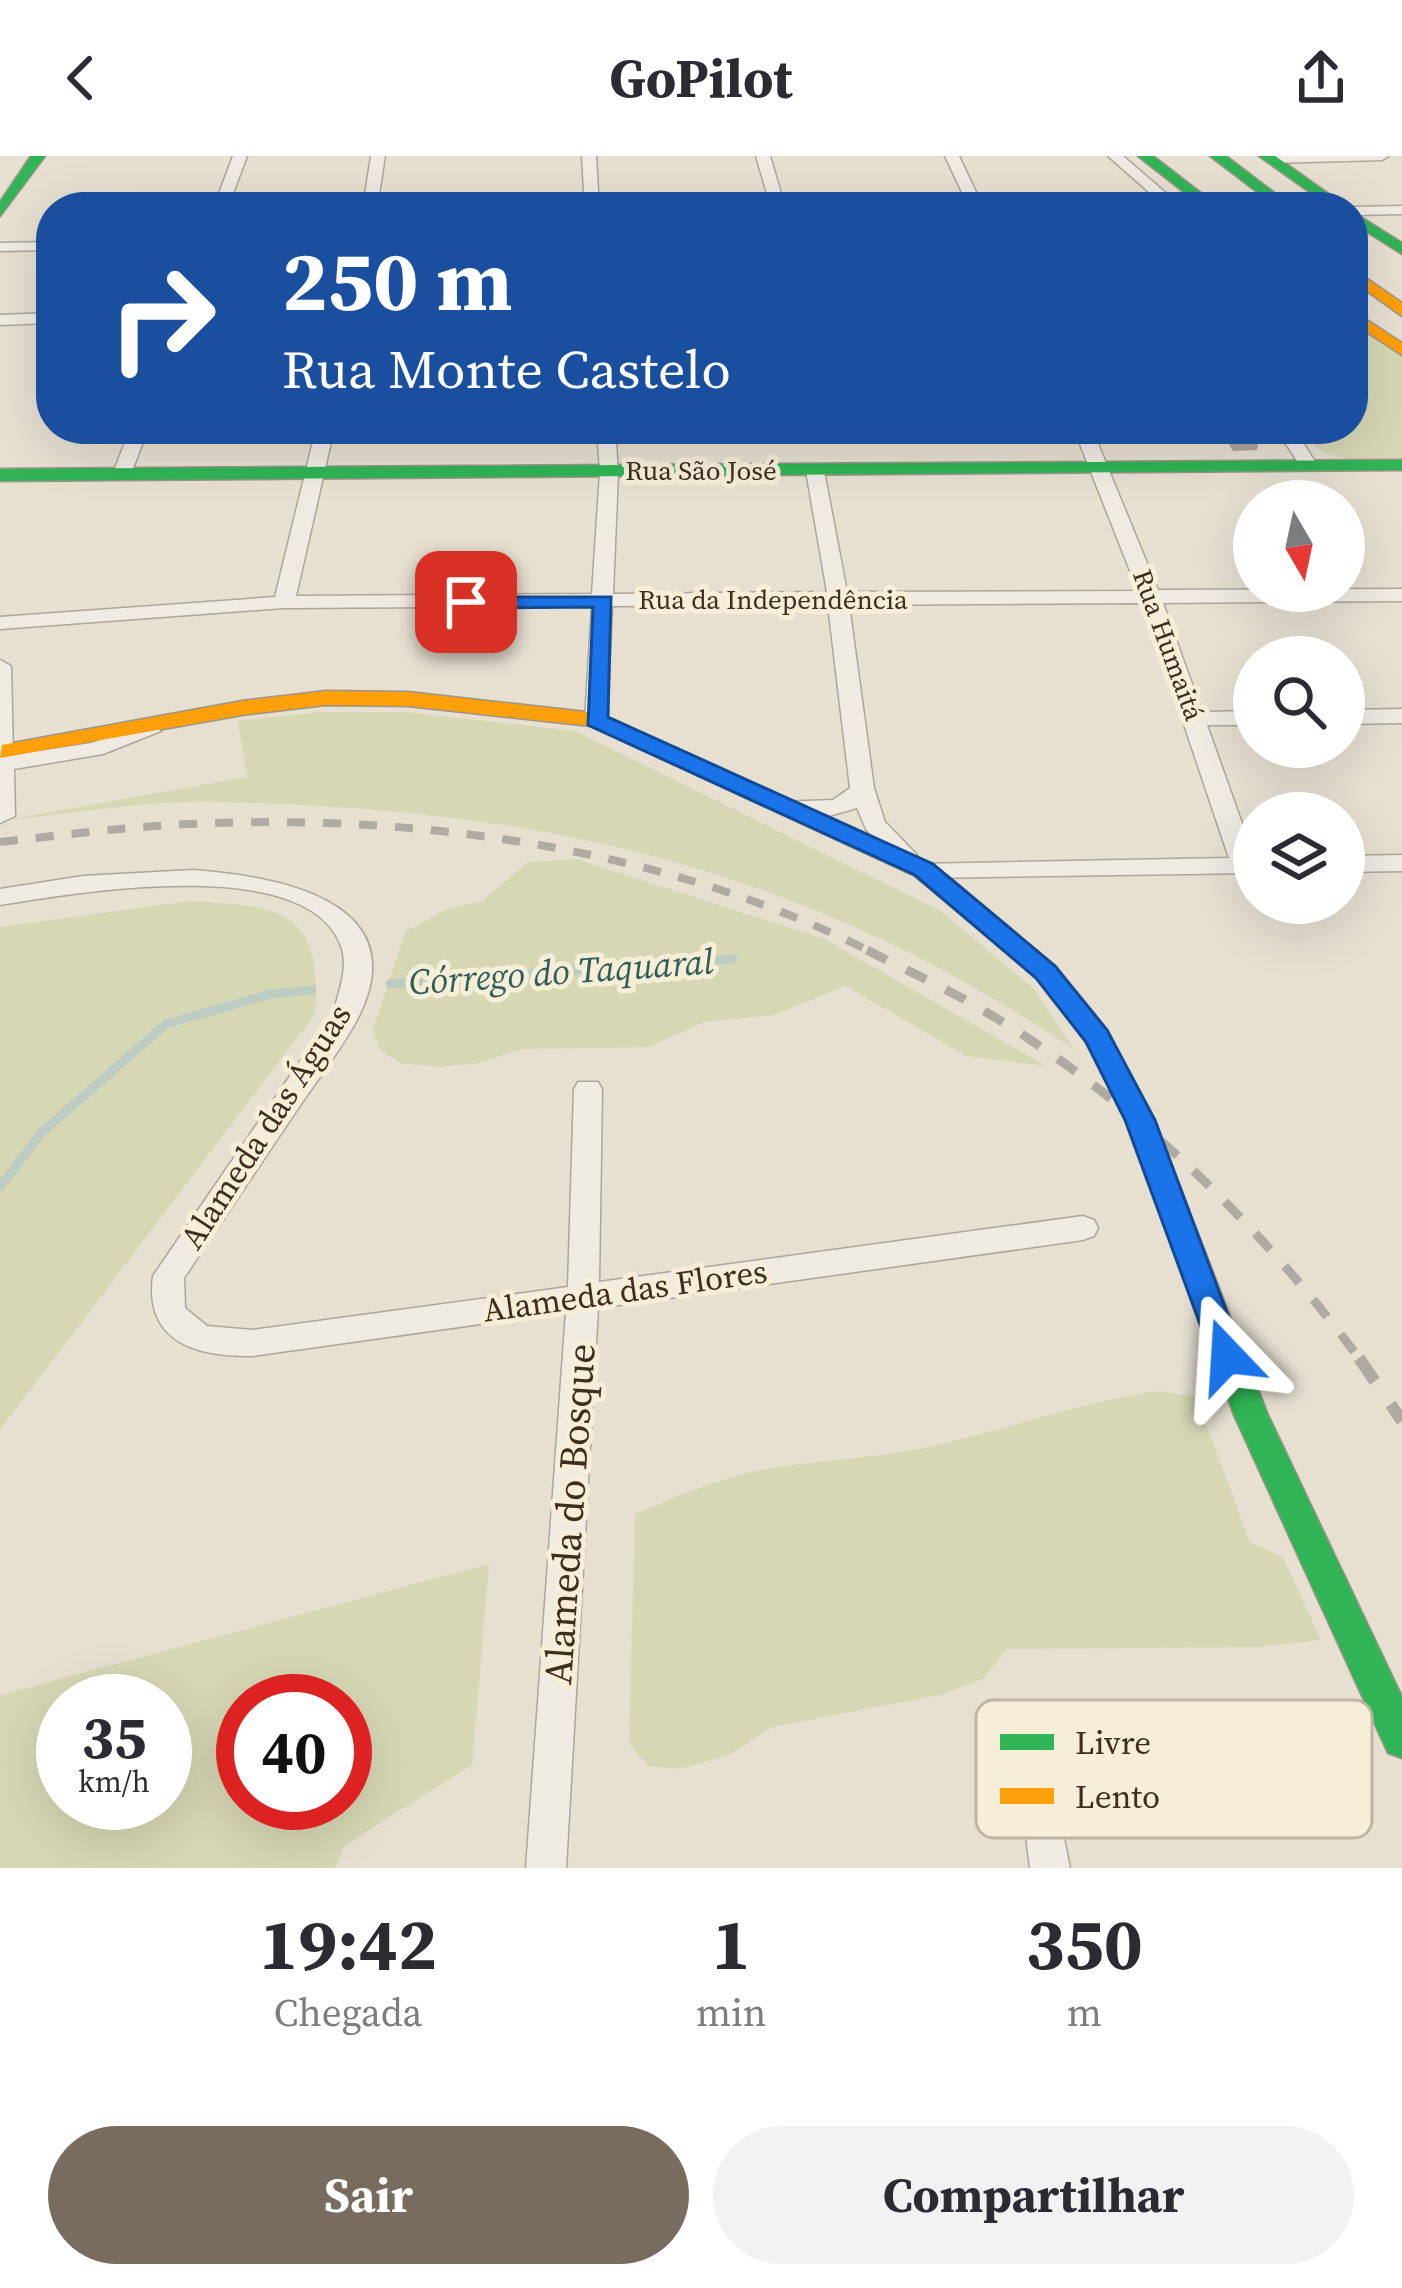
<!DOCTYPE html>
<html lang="pt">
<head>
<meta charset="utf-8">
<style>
  body { margin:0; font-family:"Source Serif 4",serif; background:#f2f2f3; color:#2b2b33; height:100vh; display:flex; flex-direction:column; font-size:45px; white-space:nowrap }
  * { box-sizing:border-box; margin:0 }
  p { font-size:39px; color:#7c7c81 }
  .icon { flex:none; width:66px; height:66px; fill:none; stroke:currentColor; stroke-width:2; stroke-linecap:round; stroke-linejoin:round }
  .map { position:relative; height:1712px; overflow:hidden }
  .side { display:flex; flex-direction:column; background:#fff; flex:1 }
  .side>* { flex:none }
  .guide { position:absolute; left:36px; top:36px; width:1332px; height:252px; border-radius:48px; box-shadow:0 12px 48px #0002; background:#1a4fa0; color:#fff; overflow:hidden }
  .needle { width:78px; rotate:171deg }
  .buttons { position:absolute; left:1233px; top:324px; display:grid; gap:24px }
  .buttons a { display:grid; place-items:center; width:132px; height:132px; border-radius:50%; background:#fff; box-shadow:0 12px 48px #0002; font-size:60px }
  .speed { position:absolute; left:36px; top:1518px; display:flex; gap:24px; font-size:60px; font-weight:700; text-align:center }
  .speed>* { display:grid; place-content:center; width:156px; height:156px; border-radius:50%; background:#fff; box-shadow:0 12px 48px #0002; line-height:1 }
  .speed small { font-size:30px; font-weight:400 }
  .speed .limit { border:18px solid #d22; background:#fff; color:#111 }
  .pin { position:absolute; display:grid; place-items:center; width:102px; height:102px; color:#fff; margin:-51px; border-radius:24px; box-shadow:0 6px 18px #0006 }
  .me { position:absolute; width:132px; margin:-66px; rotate:340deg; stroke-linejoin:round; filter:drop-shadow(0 0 9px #0008) }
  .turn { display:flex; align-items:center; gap:42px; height:252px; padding:0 48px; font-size:54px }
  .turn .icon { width:156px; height:156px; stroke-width:2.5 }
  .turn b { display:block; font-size:84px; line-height:102px }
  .eta { display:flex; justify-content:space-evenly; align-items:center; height:204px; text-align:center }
  .eta b { font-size:72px; font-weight:700; line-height:84px }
  .primary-button { display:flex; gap:24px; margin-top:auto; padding:24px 48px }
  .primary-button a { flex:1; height:138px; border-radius:72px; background:#786c5e; color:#fff; font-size:48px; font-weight:700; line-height:138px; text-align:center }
  .primary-button a+a { background:#f2f2f3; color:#2b2b33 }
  header { display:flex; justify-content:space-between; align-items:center; height:156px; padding:0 48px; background:#fff; font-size:54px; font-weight:700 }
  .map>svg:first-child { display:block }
  .green { fill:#d6d7b3; fill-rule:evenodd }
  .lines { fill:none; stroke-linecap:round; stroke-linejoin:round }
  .stream { stroke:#bcccc2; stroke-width:9 }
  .street-casing { stroke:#ada599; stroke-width:3 }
  .fast-casing { stroke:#9c958a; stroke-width:3 }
  .slow-casing { stroke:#9c958a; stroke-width:3 }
  .street { fill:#efebe3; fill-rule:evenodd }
  .fast { fill:#30b455; fill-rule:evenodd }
  .slow { fill:#ff9f0a; fill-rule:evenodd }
  .rail-far2 { stroke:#afaaa2; stroke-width:8; stroke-dasharray:18 18; stroke-linecap:butt }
  .rail-far1 { stroke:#afaaa2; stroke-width:9; stroke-dasharray:22 22; stroke-linecap:butt }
  .rail { stroke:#afaaa2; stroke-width:12; stroke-dasharray:28 28; stroke-linecap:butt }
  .wall { fill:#afa499 }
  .building { fill:#cbbfb2; stroke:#8e867d; stroke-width:3 }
  .route { fill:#1a73e8; stroke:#114b97; stroke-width:3 }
  .labels { text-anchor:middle; stroke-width:10; stroke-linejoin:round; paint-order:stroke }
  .far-street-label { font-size:27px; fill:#3d2e20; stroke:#f7eed8 }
  .street-label { font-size:33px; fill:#3d2e20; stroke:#f7eed8 }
  .water-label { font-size:36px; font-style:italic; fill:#2f5d5a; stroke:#f7eed8 }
  .near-street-label { font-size:39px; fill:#3d2e20; stroke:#f7eed8 }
  .key { fill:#f7eed8; stroke:#bfb4a1; stroke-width:3 }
  .key-label { font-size:33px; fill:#3d2e20 }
</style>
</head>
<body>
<header><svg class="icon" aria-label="back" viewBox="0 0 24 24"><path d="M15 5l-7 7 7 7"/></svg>GoPilot<svg class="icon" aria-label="share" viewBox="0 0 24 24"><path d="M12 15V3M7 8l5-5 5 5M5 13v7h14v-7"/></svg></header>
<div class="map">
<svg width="1402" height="1712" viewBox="0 0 1402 1712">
  <rect width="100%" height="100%" fill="#e7e0d1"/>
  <!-- green -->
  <path class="green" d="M1353,167L1402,201V303C1360,303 1325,311 1300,273H1353Z
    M321,556H405L575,575L941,755L1033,832L1075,894C802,711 542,652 217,646C145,644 71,658 0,665L247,621L238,565Z
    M576,703L825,783L1046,910L966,900L846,830L774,859L704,866L649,891L522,893L479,907L438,911L401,907L380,894L373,874L405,776L445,754L482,745L528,706Z
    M189,745C279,750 323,752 315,858L0,1274V771Z
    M1159,1235L1196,1241L1250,1386L1283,1401L1321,1484L1259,1491L1007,1493L983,1523L940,1539L772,1571L731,1598L681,1613L648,1610L629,1587L635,1358C675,1341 714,1324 756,1315C813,1304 872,1303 929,1291C1007,1274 1079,1246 1159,1235Z
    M489,1408L472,1609L345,1689L335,1712H0V1539ZM165,1545V1647H63V1545ZM345,1545V1647H243V1545Z"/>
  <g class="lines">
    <!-- stream -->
    <path class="stream" d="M390,828L733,803
      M0,1031L41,977L166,868L271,838L312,834"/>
    <!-- street casing -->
    <g class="street-casing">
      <path id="street" d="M233,0H247L228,51H214Z
        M371,0H385L377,51H363Z
        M582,0H596L599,51H585Z
        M756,0H770L785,51H771Z
        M945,0H959L983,51H969Z
        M1108,0H1123L1182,51H1166Z
        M1267,0H1389L1382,4L1271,7L1264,3Z
        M1402,50V58L1353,59L1352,51Z
        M51,86V94L0,95V87Z
        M51,157V167L0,169V159Z
        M130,273H148L132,315L123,321L114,315Z
        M316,273H334L296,440L592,438L600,316L597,273H615L618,316L613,438L827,436L806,315L815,309L824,315L847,436L1138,435L1074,273H1092L1158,434L1402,433V445L1163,447L1202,556L1254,555V569H1207L1254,701V717L924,722L915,720L913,711H899L866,673L857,652L829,660L779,656L775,651L779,646L833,644L850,632L828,449L612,450L607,564L596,571L585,564L592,450L284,452L0,473V461L275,441ZM1143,447L1229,702L919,708L917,699L885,666L874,632L849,449Z
        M1276,273H1294L1318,310L1315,314H1303Z
        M0,504L11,510L13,599L91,587L150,568L161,575L103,598L14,613L15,660L0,667Z
        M1402,553V567L1344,568V554Z
        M1402,699V715L1344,716V700Z
        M193,714C273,720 418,743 358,862C341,894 317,924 297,954C259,1010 222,1066 184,1122L185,1152L207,1170L253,1174L568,1131L574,933L578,926H598L602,933L599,1126L1083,1060L1094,1064L1098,1072L1094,1080L1083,1084L598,1152L566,1712H526L566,1156L253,1200C198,1201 144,1187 153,1120L333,857C338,838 348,814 342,793C312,695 74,737 0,749V733L83,720Z
        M1045,1652L1059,1658L1070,1712H1030L1025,1672L1031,1658Z"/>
    </g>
    <!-- fast casing -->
    <g class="fast-casing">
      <path id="fast" d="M31,0H45L0,60V46Z
        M1138,0H1153L1219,51H1203Z
        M1210,0H1226L1293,51H1277Z
        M1259,0H1275L1347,51H1331Z
        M1353,56L1402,87V98L1353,67Z
        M1402,304V314L0,325V313Z
        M707,608L933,708L1055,810L1107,874L1154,964L1268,1259L1402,1541V1602L1388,1597L1234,1259L1126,964L1086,886L1037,822L915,720L699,620L695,615Z"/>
    </g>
    <!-- slow casing -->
    <g class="slow-casing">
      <path id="slow" d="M1353,113L1402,147V160L1353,125Z
        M1353,155L1402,187V199L1353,167Z
        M326,535L408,536L596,557L719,615L707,622L699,620L591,570L408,550L326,549L242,559L0,602L2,589L242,545Z"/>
    </g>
    <!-- street -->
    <use href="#street" class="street"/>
    <!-- fast -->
    <use href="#fast" class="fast"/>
    <!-- slow -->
    <use href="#slow" class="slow"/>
    <!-- rail-far2 -->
    <path class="rail-far2" d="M0,686C57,680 115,672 172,669C405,655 664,690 873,797"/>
    <!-- rail-far1 -->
    <path class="rail-far1" d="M867,794C905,814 944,831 981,853C1128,939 1260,1068 1361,1205"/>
    <!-- rail -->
    <path class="rail" d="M1359,1202L1402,1265"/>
  </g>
  <!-- wall -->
  <path class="wall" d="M1187,273H1207V276L1189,277Z
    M1219,273H1251L1259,285L1257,294L1233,295Z"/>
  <!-- building -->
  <path class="building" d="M1227,273H1251L1259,285L1235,286Z"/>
  <!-- route -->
  <path class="route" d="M459,441H611L608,561L933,708L1055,810L1107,874L1155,964L1243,1200L1238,1209H1215L1125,964L1086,886L1036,822L915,719L588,569L593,451L466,452L459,450Z"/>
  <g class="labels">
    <!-- far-street labels -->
    <g class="far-street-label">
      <text x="701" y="324">Rua São José</text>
      <text x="773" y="453">Rua da Independência</text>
      <text transform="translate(1168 489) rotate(70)" y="9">Rua Humaitá</text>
    </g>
    <!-- street labels -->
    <g class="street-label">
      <text transform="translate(265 970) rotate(-57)" y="12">Alameda das Águas</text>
      <text transform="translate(625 1134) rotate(-8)" y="12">Alameda das Flores</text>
    </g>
    <!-- water labels -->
    <g class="water-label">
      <text transform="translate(561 815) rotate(-4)" y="13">Córrego do Taquaral</text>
    </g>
    <!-- near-street labels -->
    <g class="near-street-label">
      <text transform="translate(569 1358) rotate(-86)" y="14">Alameda do Bosque</text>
    </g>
  </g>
  <!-- legend -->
  <rect x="976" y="1544" width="396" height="138" rx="18" class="key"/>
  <rect x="1000" y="1578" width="54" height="16" fill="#30b455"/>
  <rect x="1000" y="1632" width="54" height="16" fill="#ff9f0a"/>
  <g class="key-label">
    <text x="1075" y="1598">Livre</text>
    <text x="1075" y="1652">Lento</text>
  </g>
</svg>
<div class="buttons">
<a><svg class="needle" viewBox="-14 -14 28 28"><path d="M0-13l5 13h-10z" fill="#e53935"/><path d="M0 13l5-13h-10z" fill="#7c7c81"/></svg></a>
<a><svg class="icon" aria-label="search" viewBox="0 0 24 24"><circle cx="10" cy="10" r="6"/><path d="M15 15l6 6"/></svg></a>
<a><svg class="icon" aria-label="layers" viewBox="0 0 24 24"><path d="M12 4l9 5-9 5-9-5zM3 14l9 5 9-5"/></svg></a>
</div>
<div class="speed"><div>35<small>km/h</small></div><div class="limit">40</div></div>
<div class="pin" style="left:466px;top:446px;background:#d93025"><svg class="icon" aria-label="arrive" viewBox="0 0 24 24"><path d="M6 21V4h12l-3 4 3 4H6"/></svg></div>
<svg class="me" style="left:1227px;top:1200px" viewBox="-20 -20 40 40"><path d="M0-17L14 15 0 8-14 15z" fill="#1a73e8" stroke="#fff" stroke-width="4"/></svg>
<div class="guide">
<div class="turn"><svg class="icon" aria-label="right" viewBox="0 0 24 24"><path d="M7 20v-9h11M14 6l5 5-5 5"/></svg><div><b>250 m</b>Rua Monte Castelo</div></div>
</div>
</div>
<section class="side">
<div class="eta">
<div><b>19:42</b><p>Chegada</p></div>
<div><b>1</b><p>min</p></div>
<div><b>350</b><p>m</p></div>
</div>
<div class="primary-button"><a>Sair</a><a>Compartilhar</a></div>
</section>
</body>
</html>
